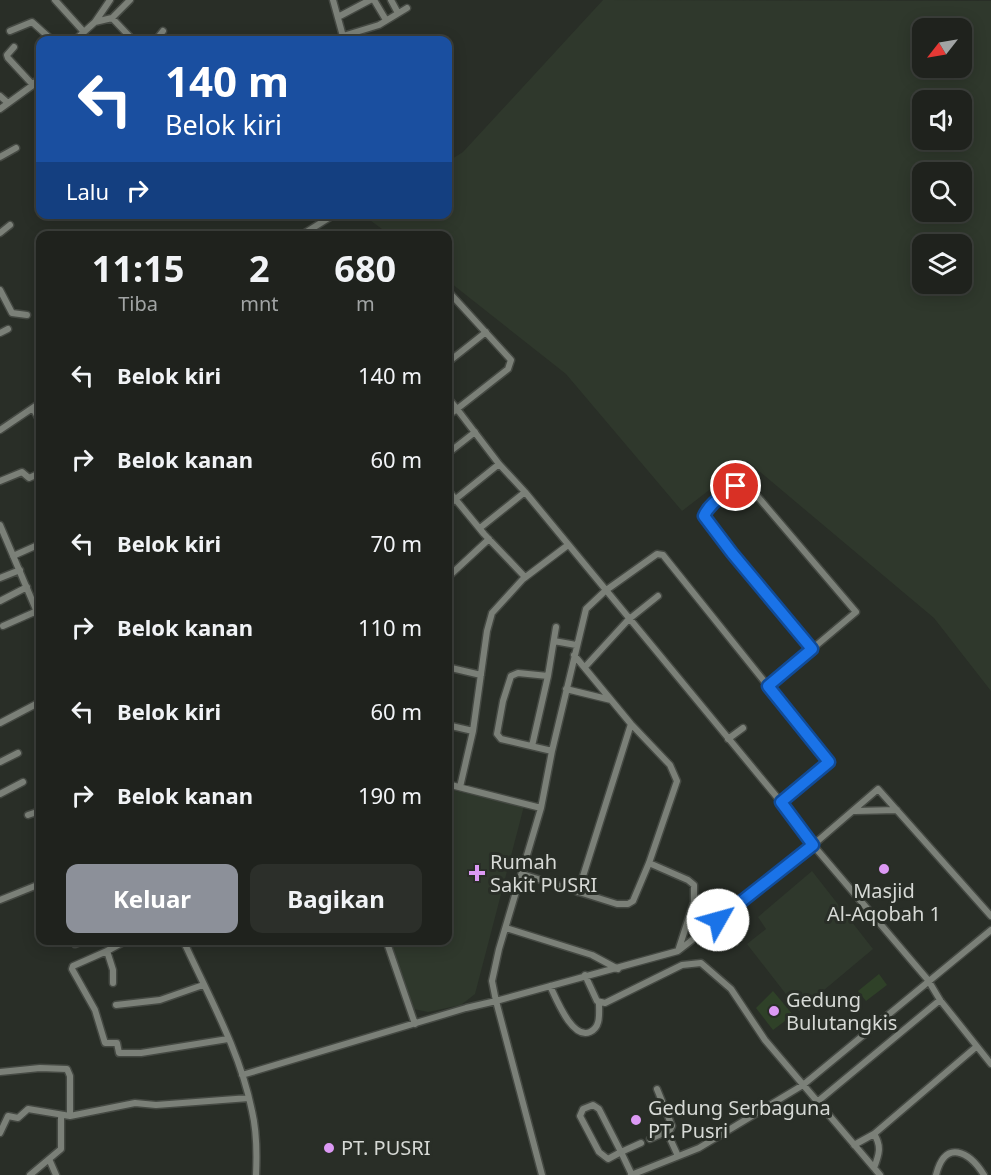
<!DOCTYPE html>
<html lang="id">
<head>
<meta charset="utf-8">
<style>
  body { margin:0; font-family:"Noto Sans",sans-serif; background:#2c2f2a; color:#f1f3f6; height:100vh; display:flex; flex-direction:column; font-size:22px; white-space:nowrap }
  * { box-sizing:border-box; margin:0 }
  p { font-size:20px; color:#a1a4a4 }
  .icon { flex:none; width:33px; height:33px; fill:none; stroke:currentColor; stroke-width:2; stroke-linecap:round; stroke-linejoin:round }
  .map { position:relative; flex:1; overflow:hidden }
  .panel { position:absolute; left:36px; top:231px; width:416px; height:714px; display:flex; flex-direction:column; background:#1f221d; border-radius:12px; box-shadow:0 3px 15px #0003,0 0 0 2px #3c3f3b }
  .panel>* { flex:none }
  .top-card { position:absolute; left:36px; top:36px; width:416px; height:183px; border-radius:12px; box-shadow:0 3px 15px #0003,0 0 0 2px #3c3f3b; background:#1a4fa0; color:#fff; overflow:hidden }
  .needle { width:39px; rotate:239deg }
  .tools { position:absolute; left:912px; top:18px; display:grid; gap:12px }
  .tools a { display:grid; place-items:center; width:60px; height:60px; border-radius:12px; background:#1f221d; box-shadow:0 3px 15px #0003,0 0 0 2px #3c3f3b; font-size:30px }
  .pin { position:absolute; display:grid; place-items:center; width:51px; height:51px; color:#fff; margin:-26px; border:3px solid #fff; border-radius:50%; box-shadow:0 2px 6px #0007 }
  .me { position:absolute; width:66px; margin:-33px; rotate:52deg; stroke-linejoin:round; filter:drop-shadow(0 0 4px #0008) }
  .turn { display:flex; align-items:center; gap:21px; height:126px; padding:0 30px; font-size:27px }
  .turn .icon { width:78px; height:78px; stroke-width:2.5 }
  .turn b { display:block; font-size:42px; line-height:51px }
  .then { display:flex; align-items:center; height:57px; padding:0 30px; background:#0003; gap:12px; font-size:22px }
  .eta { display:flex; justify-content:space-evenly; align-items:center; height:102px; text-align:center }
  .eta b { font-size:36px; font-weight:700; line-height:42px }
  .button { display:flex; gap:12px; margin-top:auto; padding:12px 30px }
  .button a { flex:1; height:69px; border-radius:12px; background:#8c9099; color:#fff; font-size:24px; font-weight:700; line-height:69px; text-align:center }
  .button a+a { background:#2c2f2a; color:#f1f3f6 }
  ul { padding:0; list-style:none }
  li { display:flex; align-items:center; gap:18px; height:84px; padding:0 30px }
  li div { flex:1 }
  li b { display:block; font-size:22px }
  li em { font-style:normal }
  .map>svg:first-child { display:block }
  .built { fill:#2f382c; fill-rule:evenodd }
  .green { fill:#2f4128 }
  .lines { fill:none; stroke-linecap:round; stroke-linejoin:round }
  .minor-casing { stroke:#454943; stroke-width:9 }
  .minor { stroke:#7b8078; stroke-width:6 }
  .route-casing { stroke:#114b97; stroke-width:15 }
  .route { stroke:#1a73e8; stroke-width:10 }
  .poi-dot { fill:#dc99f4; stroke:#292e27; stroke-width:2 }
  .labels { text-anchor:middle; stroke-width:6; stroke-linejoin:round; paint-order:stroke }
  .poi-label { font-size:20px; fill:#d6d9d5; stroke:#292e27; text-anchor:start }
</style>
</head>
<body>
<div class="map">
<svg width="991" height="1175" viewBox="0 0 991 1175">
  <rect width="100%" height="100%" fill="#292e27"/>
  <!-- built -->
  <path class="built" d="M603,0L991,1V691L934,618L747,461L682,511L566,374L447,280V236L390,235L363,215L447,214V162L463,152ZM922,28H962V68H922ZM922,100H962V140H922ZM922,172H962V212H922ZM922,244H962V284H922Z
    M447,789L524,806L475,994L461,1005L428,1012L414,1009L389,941L447,940Z
    M812,871L873,949L799,1011L747,944L766,929L758,917Z"/>
  <!-- green -->
  <path class="green" d="M879,974L887,985L866,1001L858,991Z
    M773,991L793,1015L773,1030L756,1008Z"/>
  <g class="lines">
    <!-- minor casing -->
    <g class="minor-casing">
      <path id="minor" d="M55,0L84,32
        M333,0L344,40
        M374,0L386,20
        M391,0L398,13
        M338,17L370,0
        M112,18L133,40
        M95,22L112,18L130,0
        M10,31L32,22L52,40
        M343,36L379,25L407,8
        M75,40L95,22L110,0
        M156,40L163,31
        M14,47L7,55L8,58L33,85
        M0,96L8,103
        M0,109L33,85L40,77
        M0,157L16,148
        M0,233L10,225
        M300,236L335,214
        M0,290L12,313L27,315
        M447,290L511,360L508,369L457,409L447,397
        M0,333L8,329
        M447,363L486,332
        M33,408L40,421
        M447,416L457,409L499,464L525,492L781,802L813,845L928,980L940,1000L991,1064
        M0,430L40,403
        M447,454L475,432
        M0,481L22,472L29,478L40,473
        M447,489L484,534L525,577
        M447,506L499,464
        M0,525L40,619
        M480,528L525,492
        M13,556L40,544
        M0,578L20,570
        M447,578L489,539
        M0,601L27,587
        M3,626L37,611
        M554,641L576,645
        M447,667L481,675
        M585,667L628,620L658,596
        M548,676L518,673L511,676L503,701L497,734L501,739L552,751
        M768,686L856,612L752,490L744,485C729,488 710,502 704,516L706,520L812,649
        M566,689L611,700
        M0,723L40,702
        M447,725L473,731L460,787
        M473,731L487,631L492,613L523,579L568,545
        M728,739L743,728
        M532,746L548,676L556,627
        M0,762L18,753
        M447,784L541,808
        M0,794L23,782
        M781,802L829,762L663,555L657,554L605,591L586,609L552,751L541,808L499,949L492,981L496,1001L678,951L813,845L878,789L991,916
        M855,811L897,810
        M28,815L40,811
        M649,863L688,880L694,885V902L679,948
        M522,874L617,904H628L633,901L649,863L677,781L670,765L631,724L574,655
        M578,892L631,724
        M0,900L40,884
        M688,923L702,932
        M506,928L592,955L618,969
        M72,940L75,944L85,940
        M183,940C208,995 240,1051 252,1111C257,1132 257,1154 256,1175
        M386,940L415,1024
        M107,951L73,966L72,969L95,1010L105,1043H117L119,1053H141L228,1039
        M585,975L597,1001L605,1003L682,965L701,963L731,989L765,1040L880,1175
        M113,983V970L107,951L127,940
        M550,986C556,998 572,1040 590,1032C601,1027 599,1014 599,1003
        M116,1005L160,1000L203,985
        M0,1072L40,1068L67,1069L70,1076V1116
        M242,1075L466,1008L496,1001L542,1175
        M817,1102L940,1000
        M593,1105L599,1109L621,1152L608,1159L599,1152L580,1116L583,1109Z
        M667,1132L678,1156
        M0,1133L8,1116L18,1118L28,1109L70,1116L135,1103L156,1105L249,1098
        M874,1134C882,1146 879,1155 874,1168
        M650,1139L670,1130L672,1126L657,1089
        M854,1145L874,1134L976,1047
        M49,1159L56,1175
        M30,1175L61,1149V1115
        M631,1175L699,1148L803,1085L991,930
        M632,1175L621,1152L641,1143
        M936,1175C945,1139 969,1151 984,1175"/>
    </g>
    <!-- minor -->
    <use href="#minor" class="minor"/>
  </g>
  <g class="lines">
    <!-- route casing -->
    <g class="route-casing">
      <path id="route" d="M718,920L813,845L781,802L829,762L768,686L812,649L732,553L704,516C710,502 725,495 736,486"/>
    </g>
    <!-- route -->
    <use href="#route" class="route"/>
  </g>
  <!-- markers -->
  <g class="poi-dot">
    <circle cx="884" cy="869" r="6"/>
    <path d="M474 864h6v6h6v6h-6v6h-6v-6h-6v-6h6z"/>
    <circle cx="774" cy="1011" r="6"/>
    <circle cx="636" cy="1120" r="6"/>
    <circle cx="329" cy="1148" r="6"/>
  </g>
  <g class="labels">
    <!-- poi labels -->
    <g class="poi-label">
      <text x="490" y="869">Rumah<tspan x="490" dy="23">Sakit PUSRI</tspan></text>
      <text x="884" y="898" text-anchor="middle">Masjid<tspan x="884" dy="23">Al-Aqobah 1</tspan></text>
      <text x="786" y="1007">Gedung<tspan x="786" dy="23">Bulutangkis</tspan></text>
      <text x="648" y="1115">Gedung Serbaguna<tspan x="648" dy="23">PT. Pusri</tspan></text>
      <text x="341" y="1155">PT. PUSRI</text>
    </g>
  </g>
</svg>
<div class="tools">
<a><svg class="needle" viewBox="-14 -14 28 28"><path d="M0-13l5 13h-10z" fill="#e53935"/><path d="M0 13l5-13h-10z" fill="#a1a4a4"/></svg></a>
<a><svg class="icon" aria-label="sound" viewBox="0 0 24 24"><path d="M4 9h4l5-4v14l-5-4H4zM17 9q2 3 0 6"/></svg></a>
<a><svg class="icon" aria-label="search" viewBox="0 0 24 24"><circle cx="10" cy="10" r="6"/><path d="M15 15l6 6"/></svg></a>
<a><svg class="icon" aria-label="layers" viewBox="0 0 24 24"><path d="M12 4l9 5-9 5-9-5zM3 14l9 5 9-5"/></svg></a>
</div>
<div class="pin" style="left:736px;top:486px;background:#d93025"><svg class="icon" aria-label="arrive" viewBox="0 0 24 24"><path d="M6 21V4h12l-3 4 3 4H6"/></svg></div>
<svg class="me" style="left:718px;top:920px" viewBox="-20 -20 40 40"><circle r="19" fill="#fff"/><path d="M0-13L10 11 0 6-10 11z" fill="#1a73e8"/></svg>
<div class="top-card">
<div class="turn"><svg class="icon" aria-label="left" viewBox="0 0 24 24"><path d="M17 20v-9H6M10 6l-5 5 5 5"/></svg><div><b>140 m</b>Belok kiri</div></div>
<div class="then">Lalu<svg class="icon" aria-label="right" viewBox="0 0 24 24"><path d="M7 20v-9h11M14 6l5 5-5 5"/></svg></div>
</div>
<section class="panel">
<div class="eta">
<div><b>11:15</b><p>Tiba</p></div>
<div><b>2</b><p>mnt</p></div>
<div><b>680</b><p>m</p></div>
</div>
<ul>
<li><svg class="icon" aria-label="left" viewBox="0 0 24 24"><path d="M17 20v-9H6M10 6l-5 5 5 5"/></svg><div><b>Belok kiri</b></div><em>140 m</em></li>
<li><svg class="icon" aria-label="right" viewBox="0 0 24 24"><path d="M7 20v-9h11M14 6l5 5-5 5"/></svg><div><b>Belok kanan</b></div><em>60 m</em></li>
<li><svg class="icon" aria-label="left" viewBox="0 0 24 24"><path d="M17 20v-9H6M10 6l-5 5 5 5"/></svg><div><b>Belok kiri</b></div><em>70 m</em></li>
<li><svg class="icon" aria-label="right" viewBox="0 0 24 24"><path d="M7 20v-9h11M14 6l5 5-5 5"/></svg><div><b>Belok kanan</b></div><em>110 m</em></li>
<li><svg class="icon" aria-label="left" viewBox="0 0 24 24"><path d="M17 20v-9H6M10 6l-5 5 5 5"/></svg><div><b>Belok kiri</b></div><em>60 m</em></li>
<li><svg class="icon" aria-label="right" viewBox="0 0 24 24"><path d="M7 20v-9h11M14 6l5 5-5 5"/></svg><div><b>Belok kanan</b></div><em>190 m</em></li>
</ul>
<div class="button"><a>Keluar</a><a>Bagikan</a></div>
</section>
</div>
</body>
</html>
